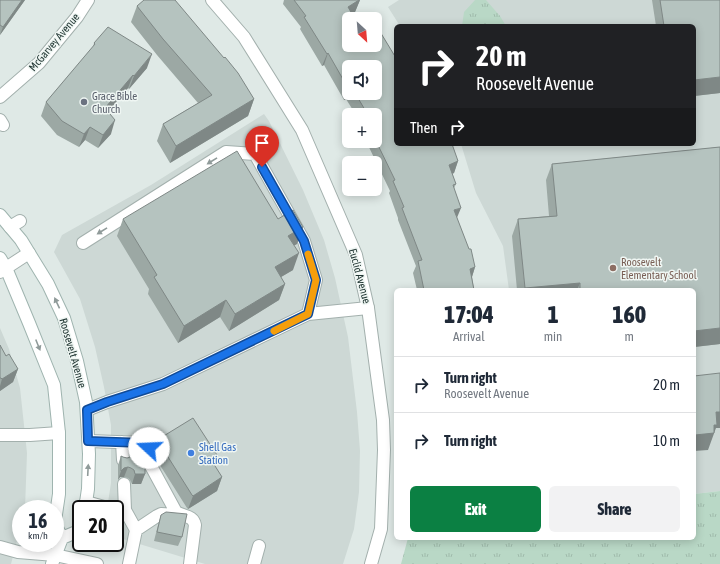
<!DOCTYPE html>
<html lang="en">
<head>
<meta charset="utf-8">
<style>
  body { margin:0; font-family:"Asap Condensed",sans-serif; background:#f2f2f3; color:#1f2937; height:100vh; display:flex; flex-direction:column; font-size:15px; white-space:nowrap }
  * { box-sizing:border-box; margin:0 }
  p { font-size:13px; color:#747a83 }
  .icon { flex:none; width:22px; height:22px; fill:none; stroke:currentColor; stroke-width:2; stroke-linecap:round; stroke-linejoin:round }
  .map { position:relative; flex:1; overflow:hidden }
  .details { position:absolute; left:394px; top:288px; width:302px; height:252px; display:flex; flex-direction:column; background:#fff; border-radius:6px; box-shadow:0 2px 10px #0003 }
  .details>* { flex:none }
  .guide { position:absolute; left:394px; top:24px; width:302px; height:122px; border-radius:6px; box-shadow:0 2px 10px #0003; background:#202124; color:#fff; overflow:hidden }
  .needle { width:26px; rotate:154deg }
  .controls { position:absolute; left:342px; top:12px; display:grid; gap:8px }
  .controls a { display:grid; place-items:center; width:40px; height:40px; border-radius:6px; background:#fff; box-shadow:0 2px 10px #0003; font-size:20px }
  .speed { position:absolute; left:12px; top:500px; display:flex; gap:8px; font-size:20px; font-weight:700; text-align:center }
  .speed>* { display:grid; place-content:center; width:52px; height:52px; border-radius:50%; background:#fff; box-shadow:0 2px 10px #0003; line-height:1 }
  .speed small { font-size:10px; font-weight:400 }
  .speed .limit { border:2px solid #111; border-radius:6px; background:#fff; color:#111 }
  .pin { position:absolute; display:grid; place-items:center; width:34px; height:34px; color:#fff; margin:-41px -17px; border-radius:50% 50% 50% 0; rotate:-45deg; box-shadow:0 0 4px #0007 }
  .pin .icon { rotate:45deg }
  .me { position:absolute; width:44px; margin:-22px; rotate:290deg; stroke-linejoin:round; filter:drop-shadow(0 0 3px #0008) }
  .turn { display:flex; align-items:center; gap:14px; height:84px; padding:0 16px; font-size:18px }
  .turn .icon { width:52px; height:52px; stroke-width:2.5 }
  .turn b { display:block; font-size:28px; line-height:34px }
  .then { display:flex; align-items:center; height:38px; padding:0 16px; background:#0003; gap:8px; font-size:15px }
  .eta { display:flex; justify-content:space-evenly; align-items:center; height:68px; text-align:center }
  .eta b { font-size:24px; font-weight:800; line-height:28px }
  .button { display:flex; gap:8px; margin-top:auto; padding:8px 16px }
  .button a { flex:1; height:46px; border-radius:6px; background:#0b8043; color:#fff; font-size:16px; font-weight:800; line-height:46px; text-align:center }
  .button a+a { background:#f2f2f3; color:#1f2937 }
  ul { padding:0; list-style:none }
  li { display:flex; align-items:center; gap:12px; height:56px; padding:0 16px; border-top:1px solid #e0e1e3 }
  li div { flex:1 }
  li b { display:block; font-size:15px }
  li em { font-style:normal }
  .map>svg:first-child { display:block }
  .built { fill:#cdd8d5 }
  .park { fill:url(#park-tufts) }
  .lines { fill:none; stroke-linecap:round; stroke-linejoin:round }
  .lane-casing { stroke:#a3b0ad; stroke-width:14 }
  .street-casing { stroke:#a3b0ad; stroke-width:14 }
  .secondary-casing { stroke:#9fb4af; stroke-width:14 }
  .lane { stroke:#fff; stroke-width:12 }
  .street { stroke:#fff; stroke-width:12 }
  .secondary { stroke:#fff; stroke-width:12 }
  .wall { fill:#9ca8a4; fill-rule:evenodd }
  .shaded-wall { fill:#7f8886 }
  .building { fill:#b5c3bf; stroke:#7f8886 }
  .oneway { fill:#909b9a }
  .route-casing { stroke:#114b97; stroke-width:10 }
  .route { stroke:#1a73e8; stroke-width:7 }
  .slow { stroke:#f59e0b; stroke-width:7 }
  .worship-dot { fill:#6b7280; stroke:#eff6f3; stroke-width:1.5 }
  .education-dot { fill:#8d6e63; stroke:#eff6f3; stroke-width:1.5 }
  .shop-dot { fill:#3f7fe0; stroke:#eff6f3; stroke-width:1.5 }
  .labels { text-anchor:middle; stroke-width:3; stroke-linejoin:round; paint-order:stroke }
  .street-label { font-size:11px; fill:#223734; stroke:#eff6f3 }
  .worship-label { font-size:11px; fill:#5b616d; stroke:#eff6f3; text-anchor:start }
  .education-label { font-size:11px; fill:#785e54; stroke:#eff6f3; text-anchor:start }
  .shop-label { font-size:11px; fill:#366cbe; stroke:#eff6f3; text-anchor:start }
</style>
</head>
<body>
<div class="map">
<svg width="720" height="564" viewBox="0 0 720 564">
  <defs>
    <pattern id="park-tufts" width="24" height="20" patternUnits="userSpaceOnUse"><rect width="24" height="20" fill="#b9d8c6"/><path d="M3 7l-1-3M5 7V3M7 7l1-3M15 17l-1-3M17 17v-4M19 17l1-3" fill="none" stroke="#9fbaab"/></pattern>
  </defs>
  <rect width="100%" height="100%" fill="#dfe9e6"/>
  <!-- built -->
  <path class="built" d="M399,0H720V491L694,494V290H509L503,246L476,193L461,144H694V26H400L388,7Z
    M264,114L269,121L303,190L324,240L335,278L348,337L357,412L360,451L359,492L354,529L343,564H205L123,539L115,536V509H107L111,483V425L104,387L95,347L80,299L54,252L62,235L151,185Z
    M0,328L9,349L20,388L27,453L25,509H21V525L11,564H0Z"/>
  <!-- park -->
  <path class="park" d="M475,0H486L500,16L506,26H462L464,12Z
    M720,491V564H401L408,538H694V494Z"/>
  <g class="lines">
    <!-- lane casing -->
    <g class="lane-casing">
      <path id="lane" d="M0,120L3,125
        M10,227L20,221
        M83,243L226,152L255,154L304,241L316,280L308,314
        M0,272L29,253
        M87,410L107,402L163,384L308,314L368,308
        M0,435H30L59,433
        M89,441L144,443L147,445L149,448L151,466L176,512C184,517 193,515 195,525L190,564
        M122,442L123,460
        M124,484L125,510L136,530L129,564
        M86,502L104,507L125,510
        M136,530L157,516L161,514L177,515
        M0,547L18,552L55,555
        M254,564L259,546"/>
    </g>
    <!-- street casing -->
    <g class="street-casing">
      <path id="street" d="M212,0L244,37L302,130L356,255L368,308L383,420L384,450L381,529L371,564
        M0,97L39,63L77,17L88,0
        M55,555L97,564"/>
    </g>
    <!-- secondary casing -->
    <g class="secondary-casing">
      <path id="secondary" d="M0,215L21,240L48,284L64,318L77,361L86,402L89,454L88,489L85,509
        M0,258L6,268L29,323L54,385L59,433V494L55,521
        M55,524L62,538L81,530
        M52,564L62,538"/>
    </g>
    <!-- lane -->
    <use href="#lane" class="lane"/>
    <!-- street -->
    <use href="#street" class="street"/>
    <!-- secondary -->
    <use href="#secondary" class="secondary"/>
  </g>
  <!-- wall -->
  <path class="wall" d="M0,0H25L0,35Z
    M284,0H360L355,12L352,14L396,144L458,161L454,173L452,174L456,184L454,188L457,218L475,267L472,277L474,290H417L413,273L416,266L398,220V218L389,193L390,191L366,141H375V115H356L346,99L344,100L324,65L322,66L300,29L301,27L283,4ZM349,67L375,93H349Z
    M652,0H720V93L694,96V26H656Z
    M137,6L254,99L248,116L170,163L157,141L163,124L198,103L157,55L131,22Z
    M94,43L147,68L129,89L128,88L108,112L111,134L98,148L85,140L79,147L57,135L41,116L46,102L93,47Z
    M720,147V344L694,347V290H517L512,236L518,219L549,216L546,180L552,164Z
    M123,219H278L303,227L297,244L294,245L293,270L281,277L285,284L279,300L229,331L220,317L178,343L148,294L149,289L117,236Z
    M0,345L6,356L18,369L13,382L0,391Z
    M162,437L213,463L222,477L217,491L188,509L187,508L158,462L157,451Z
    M121,456L123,457L127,458L131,457L145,474L141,484H132L130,480L128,478L124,477H120L118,480V465Z
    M161,515L182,537L178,546L154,541L158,525Z"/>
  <!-- shaded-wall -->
  <path class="shaded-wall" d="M22,0H25L0,35L3,27Z
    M359,0H360L355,12L343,19L348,7Z
    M328,53L324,65L322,66L327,54Z
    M152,54L147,68L129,89L134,76Z
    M133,75L128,88L100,121L105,108Z
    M720,77V93L694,96V80Z
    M349,87V91L346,99L344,100Z
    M254,99L248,116L170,163L176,146Z
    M115,120L111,134L98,148L103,135Z
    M90,127L85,140L79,147L84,134Z
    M458,161L454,173L444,177L449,165Z
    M461,208L456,220L454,210Z
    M303,227L297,244L282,252L288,236Z
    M299,253L293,270L269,284L275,267Z
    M475,267L471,280L470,269Z
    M580,283L577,290H524L525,288Z
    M285,284L279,300L229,331L235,314Z
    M226,300L220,317L178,343L184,326Z
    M720,328V344L694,347V331Z
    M18,369L13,382L0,391V386L2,379Z
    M716,412H720V428H716L708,450L694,451V438L695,435Z
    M217,455L212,468L210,458Z
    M128,467L124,477H120L118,480L121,471L124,468Z
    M135,474H145L141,484H132Z
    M222,477L217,491L188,509L193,496Z"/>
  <!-- building -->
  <path class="building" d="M0,0H22L3,27L0,25Z
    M144,0H175L224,58L225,57L238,73L254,99L176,146L163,124L212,95L163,39L137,6Z
    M294,0H359L348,7L355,19H349V45H375V33L379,30L396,58V144H452L458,161L449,165L456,184L453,185L461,208L454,210L469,249H471L475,267L470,269L474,290H424L418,261L422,260L402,208L404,207L393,181L395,180L375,139V115H368L355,93H375V67H349V87L348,88L328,53L327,54L304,17L306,16Z
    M660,0H720V77L694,80V26H664Z
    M108,27L152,54L134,76L133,75L105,108L115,120L103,135L90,127L84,134L62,121L46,102L95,44L94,43Z
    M720,147V328L694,331V290H580V283L525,288L518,219L557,216L552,164Z
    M237,151L278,219L293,210L303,227L288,236L299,253L275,267L285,284L235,314L226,300L184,326L154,277L157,275L123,219Z
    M0,345L6,356L9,354L18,369L2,379L1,378H0Z
    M720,373V412H716L717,425H714V433L695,435V438H694V376Z
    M193,418L217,455L210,458L222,477L193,496L192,495L163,449L162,437Z
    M134,451H145V474H135L134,470L131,468L128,467L124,468L121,471V456L123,457L127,458L131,457L133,454Z
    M166,512L187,514L182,537L157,532L161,515Z"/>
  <!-- one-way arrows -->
  <defs><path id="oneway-solid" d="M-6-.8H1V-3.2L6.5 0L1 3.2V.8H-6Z"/></defs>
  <g class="oneway">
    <use href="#oneway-solid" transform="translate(212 161) rotate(148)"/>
    <use href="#oneway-solid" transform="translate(102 231) rotate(148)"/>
    <use href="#oneway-solid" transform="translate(57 303) rotate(-115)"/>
    <use href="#oneway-solid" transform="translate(38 345) rotate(68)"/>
    <use href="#oneway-solid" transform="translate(88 470) rotate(-87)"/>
  </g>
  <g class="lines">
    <!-- route casing -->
    <g class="route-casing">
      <path id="route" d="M149,448L147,445L144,443L88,441L87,410L107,402L163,384L308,314L316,280L304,241L262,167"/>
    </g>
    <!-- route -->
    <use href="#route" class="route"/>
    <!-- slow -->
    <path class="slow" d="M274,331L308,314L316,280L308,254"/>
  </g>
  <!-- markers -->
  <circle class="worship-dot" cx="84" cy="102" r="4"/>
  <circle class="education-dot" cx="613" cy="268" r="4"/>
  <circle class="shop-dot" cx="191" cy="453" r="4"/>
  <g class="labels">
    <!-- street labels -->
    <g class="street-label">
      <text transform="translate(54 42) rotate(-50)" y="4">McGarvey Avenue</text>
      <text transform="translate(360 276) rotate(75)" y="4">Euclid Avenue</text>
      <text transform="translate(73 353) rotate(74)" y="4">Roosevelt Avenue</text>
    </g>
    <!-- worship labels -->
    <g class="worship-label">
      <text x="92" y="100">Grace Bible<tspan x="92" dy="13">Church</tspan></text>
    </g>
    <!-- education labels -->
    <g class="education-label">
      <text x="621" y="266">Roosevelt<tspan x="621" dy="13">Elementary School</tspan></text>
    </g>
    <!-- shop labels -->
    <g class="shop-label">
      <text x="199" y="451">Shell Gas<tspan x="199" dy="13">Station</tspan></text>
    </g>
  </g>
</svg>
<div class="controls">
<a><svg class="needle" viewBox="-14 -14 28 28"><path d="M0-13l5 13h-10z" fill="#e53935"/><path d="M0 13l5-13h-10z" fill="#747a83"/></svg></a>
<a><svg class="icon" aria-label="sound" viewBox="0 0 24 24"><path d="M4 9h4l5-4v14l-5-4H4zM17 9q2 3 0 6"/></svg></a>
<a>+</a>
<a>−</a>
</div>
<div class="speed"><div>16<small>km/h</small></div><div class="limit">20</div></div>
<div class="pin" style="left:262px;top:167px;background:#d93025"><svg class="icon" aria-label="arrive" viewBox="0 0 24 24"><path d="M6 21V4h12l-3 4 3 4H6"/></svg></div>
<svg class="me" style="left:149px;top:448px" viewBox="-20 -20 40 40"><circle r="19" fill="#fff"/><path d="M0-13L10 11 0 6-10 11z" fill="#1a73e8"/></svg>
<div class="guide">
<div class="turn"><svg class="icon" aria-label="right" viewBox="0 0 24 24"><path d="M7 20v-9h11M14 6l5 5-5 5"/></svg><div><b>20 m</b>Roosevelt Avenue</div></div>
<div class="then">Then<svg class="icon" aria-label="right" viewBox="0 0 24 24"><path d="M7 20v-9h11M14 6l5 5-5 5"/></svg></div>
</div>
<section class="details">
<div class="eta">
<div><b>17:04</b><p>Arrival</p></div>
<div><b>1</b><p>min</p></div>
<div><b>160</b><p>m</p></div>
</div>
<ul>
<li><svg class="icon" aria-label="right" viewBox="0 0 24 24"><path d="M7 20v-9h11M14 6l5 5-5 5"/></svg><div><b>Turn right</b><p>Roosevelt Avenue</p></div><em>20 m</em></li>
<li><svg class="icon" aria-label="right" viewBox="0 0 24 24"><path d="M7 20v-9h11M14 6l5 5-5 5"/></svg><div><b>Turn right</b></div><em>10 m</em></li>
</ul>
<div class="button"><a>Exit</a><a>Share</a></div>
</section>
</div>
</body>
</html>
